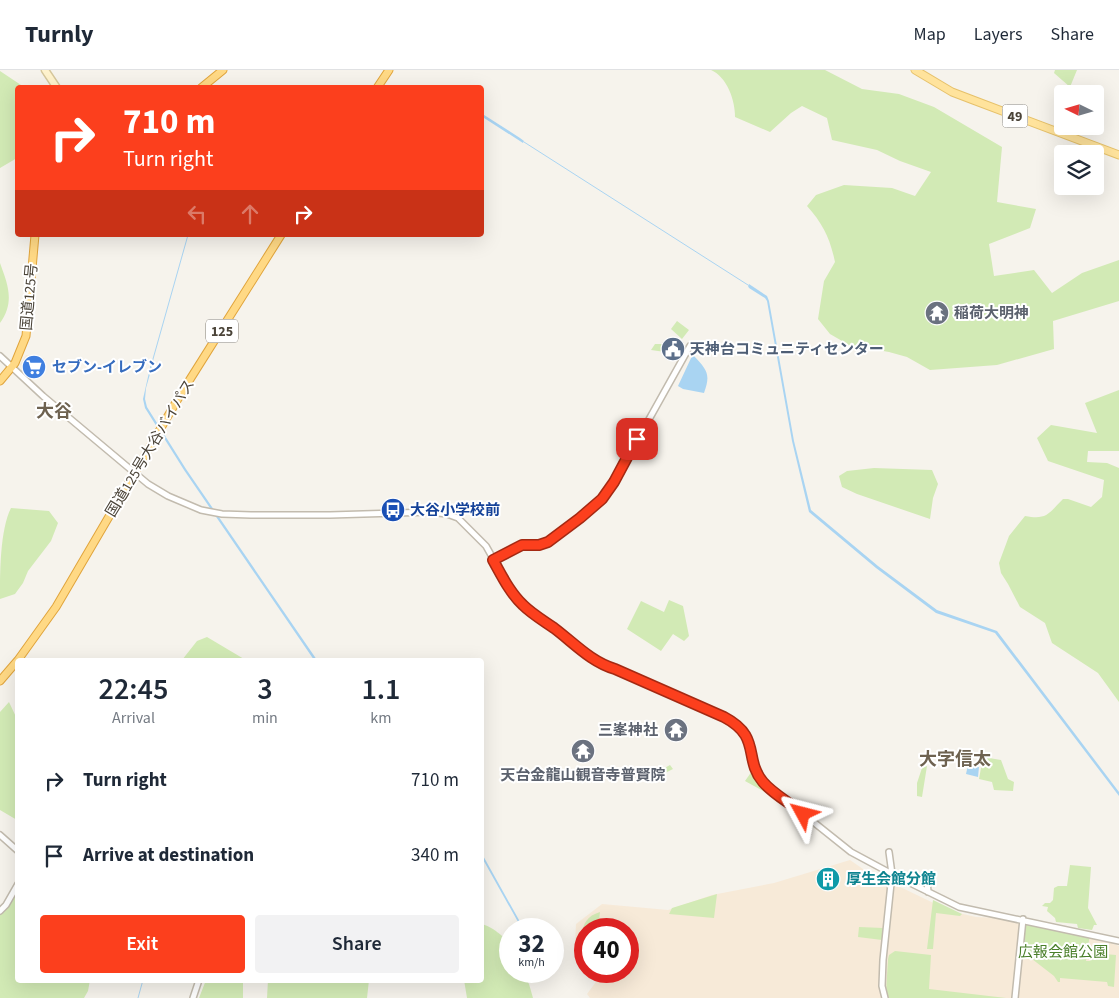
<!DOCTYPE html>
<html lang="en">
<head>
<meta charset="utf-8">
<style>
  body { margin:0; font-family:"Source Sans 3","Noto Sans JP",sans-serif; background:#f2f2f3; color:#1f2937; height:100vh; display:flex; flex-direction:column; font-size:19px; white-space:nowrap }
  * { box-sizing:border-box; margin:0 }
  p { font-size:16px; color:#747a83 }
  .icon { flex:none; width:28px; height:28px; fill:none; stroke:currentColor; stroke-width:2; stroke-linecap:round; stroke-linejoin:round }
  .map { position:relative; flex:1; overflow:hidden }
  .drawer { position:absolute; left:15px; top:588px; width:469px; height:325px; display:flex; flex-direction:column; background:#fff; border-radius:5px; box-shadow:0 5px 20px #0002 }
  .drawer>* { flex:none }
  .banner { position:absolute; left:15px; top:15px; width:469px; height:152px; border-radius:5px; box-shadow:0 5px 20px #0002; background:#fc3f1d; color:#fff; overflow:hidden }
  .needle { width:32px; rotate:275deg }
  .buttons { position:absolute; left:1054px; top:15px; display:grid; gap:10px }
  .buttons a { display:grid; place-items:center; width:50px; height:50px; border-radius:5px; background:#fff; box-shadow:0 5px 20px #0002; font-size:25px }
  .speed { position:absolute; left:499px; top:848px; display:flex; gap:10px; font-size:25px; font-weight:700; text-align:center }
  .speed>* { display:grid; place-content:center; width:65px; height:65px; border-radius:50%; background:#fff; box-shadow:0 5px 20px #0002; line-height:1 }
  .speed small { font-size:12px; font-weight:400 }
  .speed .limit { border:8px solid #d22; background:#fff; color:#111 }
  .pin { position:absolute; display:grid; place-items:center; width:42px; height:42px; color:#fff; margin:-21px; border-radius:10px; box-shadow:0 2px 8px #0006 }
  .me { position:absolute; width:55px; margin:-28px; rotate:308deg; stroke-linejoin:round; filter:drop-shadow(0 0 4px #0008) }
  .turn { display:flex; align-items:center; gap:18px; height:105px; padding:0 25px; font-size:22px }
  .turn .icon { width:65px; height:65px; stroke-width:2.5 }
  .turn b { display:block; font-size:35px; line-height:42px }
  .lanes { display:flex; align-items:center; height:48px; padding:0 25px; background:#0003; justify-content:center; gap:25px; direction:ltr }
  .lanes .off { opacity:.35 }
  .eta { display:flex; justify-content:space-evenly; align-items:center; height:85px; text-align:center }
  .eta b { font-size:30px; font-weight:600; line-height:35px }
  .primary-button { display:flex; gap:10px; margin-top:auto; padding:10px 25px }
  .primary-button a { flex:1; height:58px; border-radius:5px; background:#fc3f1d; color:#fff; font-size:20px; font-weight:600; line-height:58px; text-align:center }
  .primary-button a+a { background:#f2f2f3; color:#1f2937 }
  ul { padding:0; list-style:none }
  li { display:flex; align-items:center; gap:15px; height:75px; padding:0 25px }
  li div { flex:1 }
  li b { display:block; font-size:19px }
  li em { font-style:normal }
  header { display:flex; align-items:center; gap:30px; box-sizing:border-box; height:70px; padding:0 25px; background:#fff; border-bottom:1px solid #e0e1e3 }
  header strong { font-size:24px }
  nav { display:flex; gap:28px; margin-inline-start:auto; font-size:18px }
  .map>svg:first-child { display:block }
  .commercial { fill:#f7ead8 }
  .green { fill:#d2eab5 }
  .water { fill:#a9d4f2 }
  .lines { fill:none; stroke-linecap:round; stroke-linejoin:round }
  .stream { stroke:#a9d4f2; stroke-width:1 }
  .tertiary-casing { stroke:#c2bbae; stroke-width:8 }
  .secondary-casing { stroke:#d6c79b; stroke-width:9 }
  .primary-casing { stroke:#e6c16a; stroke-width:9 }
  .trunk-casing { stroke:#e0a43c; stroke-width:9 }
  .tertiary { stroke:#fff; stroke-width:5 }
  .secondary { stroke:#fff3cd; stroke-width:6 }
  .primary { stroke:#ffe39c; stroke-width:7 }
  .trunk { stroke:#ffd985; stroke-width:7 }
  .route-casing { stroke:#a42913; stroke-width:12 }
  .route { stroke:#fc3f1d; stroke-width:9 }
  .labels { text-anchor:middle; stroke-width:4; stroke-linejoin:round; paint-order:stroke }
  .shield { fill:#fff; stroke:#817c74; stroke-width:1 }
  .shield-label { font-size:14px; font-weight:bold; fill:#4b4439 }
  .street-label { font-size:15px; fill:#4b4439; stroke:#fff }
  .worship-label { font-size:15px; font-weight:bold; fill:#5b616d; stroke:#fff; text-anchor:start }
  .service-label { font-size:15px; font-weight:bold; fill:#4e5e75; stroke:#fff; text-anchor:start }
  .shop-label { font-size:15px; font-weight:bold; fill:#366cbe; stroke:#fff; text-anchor:start }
  .transit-label { font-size:15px; font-weight:bold; fill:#164399; stroke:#fff; text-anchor:start }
  .culture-label { font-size:15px; font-weight:bold; fill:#0d838f; stroke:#fff; text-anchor:start }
  .park-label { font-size:15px; fill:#4a7f2a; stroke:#fff }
  .quarter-label { font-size:18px; font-weight:bold; fill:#6e6250; stroke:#fff }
</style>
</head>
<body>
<header>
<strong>Turnly</strong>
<nav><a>Map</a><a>Layers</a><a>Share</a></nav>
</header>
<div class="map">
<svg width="1119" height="928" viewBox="0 0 1119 928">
  <rect width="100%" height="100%" fill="#f6f3ec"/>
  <!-- commercial -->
  <path class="commercial" d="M26,285L44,288L42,295L30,310L22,302L20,294Z
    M850,790L863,799L950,841L976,847L1023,849L1090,864L1119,876V928H590L587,924L604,901H628V859H585V880L575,874L576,854L602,834L668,840L712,825L774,813Z"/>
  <!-- green -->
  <path class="green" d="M711,0H825L862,19L899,24L934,37L1002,77L997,132L1036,139L1030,158L989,174L994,206L1034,200L1052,223L1082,203L1119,190V231L1053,251L1054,279L997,295L930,300L907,287L889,282L849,275L830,264L818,249L824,211L835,192C830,168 823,154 807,136L816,125L844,115L892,118L915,126L931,102L900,91L877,80L832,70L827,48L802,36L791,43L770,62L735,47C735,30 727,7 711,0Z
    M1055,0H1077L1070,17L1054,3Z
    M0,1L24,17L18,18L17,88L0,98Z
    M0,193C8,215 15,232 0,253Z
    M677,251L689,260L682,269L671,259Z
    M669,270L688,281L681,292L674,286L677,280L671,275L665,282L651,280L655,274H667Z
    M1119,320V381H1088L1087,392L1107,393L1119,398V632L1098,603L1052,573L1045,553L1020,537L1008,514L1001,503L999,493L1009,466L1025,446C1047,450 1048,444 1063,429H1068L1091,437L1102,427L1104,410L1048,391L1037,368L1051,355L1097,363L1085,333Z
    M874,398L932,400L938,414L933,428L930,449L857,424L842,417L839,406L847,401Z
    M11,438L49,441L58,453L51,471L28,501L23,513L15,524L0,529C0,502 0,460 11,438Z
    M669,530L683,536L689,566L684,571L673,564L661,581L627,559L641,531L664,542Z
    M207,567L244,589L245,590H182L197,571Z
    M9,632L17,649V750L0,740V642Z
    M983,687L1001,690L1008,709L1014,712L1013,721L994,720L992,712L979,709Z
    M670,695L673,699L665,703L657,711L652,703L656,699L659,701Z
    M927,696L922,727L917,726V713L922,698Z
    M556,697L563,704L553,711L547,704Z
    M752,701L769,721L765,722L745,711Z
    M1070,795L1091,797L1088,838L1097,855H1094L1092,860L1078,858L1077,854L1056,852L1055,848L1047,841L1048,837L1042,836L1045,833H1050L1053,830L1054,818L1058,816H1067Z
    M17,814L18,910H90L88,921L84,928H0V841Z
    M717,824L714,848L669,844L672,838Z
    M933,830L962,844L960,846L936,843L933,879H927Z
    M600,842L598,859H585V869L582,866C583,853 587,846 600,842Z
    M1023,849L1090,864L1086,891H1090L1093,883L1116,885L1114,917L1108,916L1107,912L1060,908V912H1058L1054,906L1032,889L1020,888Z
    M481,854C490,855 507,868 510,876C512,883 510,894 510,901H521L529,914L533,928H467L464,910H481Z
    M859,857L883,858L882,870L858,867Z
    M895,881L931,885L929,919L1006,928H889L886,922L888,889L889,885Z
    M206,910H243V928H199Z
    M268,910H369L367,928H267Z"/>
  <!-- water -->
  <path class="water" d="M481,43L520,68L524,71L523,73L481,46Z
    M749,214L767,226L769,231L794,371L811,440L878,496L937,540L997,561L1119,722V726L995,563L936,543L876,498L809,442L792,371L767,231L765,228L749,218L748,216Z
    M692,286H694C707,300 711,304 704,323L683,319L678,316Z
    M152,289L154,290L146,318L145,329L147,337L186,399L317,590H314L184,400L145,338L143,329Z
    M968,695L979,697L978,707L966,704Z
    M481,782L524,859H522L481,786Z"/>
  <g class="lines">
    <!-- stream -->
    <path class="stream" d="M524,72L748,215
      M153,289L188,165
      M138,928L143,910"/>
    <!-- tertiary casing -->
    <g class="tertiary-casing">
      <path id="tertiary" d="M0,286L43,326L148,414L168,426L201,440L222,444L251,445H330L430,442L447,444L458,448L486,476L509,517L523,535L601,595L615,599L733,651C755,669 749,689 762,711L851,782L892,804L959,837L1119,871
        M493,490L518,477L543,474L552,470L602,429L614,412L690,276
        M0,765L18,781
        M905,810L914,805L927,810L928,822
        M0,841L6,835L18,814
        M193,928L199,910
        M885,928L882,916L883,890L892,804L889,782
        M1015,928L1023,849"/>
    </g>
    <!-- secondary casing -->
    <g class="secondary-casing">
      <path id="secondary" d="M45,0L57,18"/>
    </g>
    <!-- primary casing -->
    <g class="primary-casing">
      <path id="primary" d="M915,0L952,22L973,30L1119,85"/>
    </g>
    <!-- trunk casing -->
    <g class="trunk-casing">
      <path id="trunk" d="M201,18L223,0
        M377,18L389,0
        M0,311L15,293L26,266L35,165
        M18,590L56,537L182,322L281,165
        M0,611L18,590"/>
    </g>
    <!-- tertiary -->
    <use href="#tertiary" class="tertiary"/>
    <!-- secondary -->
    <use href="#secondary" class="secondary"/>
    <!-- primary -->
    <use href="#primary" class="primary"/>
    <!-- trunk -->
    <use href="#trunk" class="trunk"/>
  </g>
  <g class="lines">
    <!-- route casing -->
    <g class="route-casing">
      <path id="route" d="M637,369L614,412L602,429L580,448L548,472L539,475H522L493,490C502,506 510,523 523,535C532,544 544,551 554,558C574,573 591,592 615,599L724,647C762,667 743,688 763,712C774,725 791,733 803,744"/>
    </g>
    <!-- route -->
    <use href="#route" class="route"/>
  </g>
  <!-- icons -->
  <defs>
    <g id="temple-disc" transform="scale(1.25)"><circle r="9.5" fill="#6b7280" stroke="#fff"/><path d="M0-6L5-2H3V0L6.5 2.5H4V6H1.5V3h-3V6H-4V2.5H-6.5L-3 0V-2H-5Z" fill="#fff"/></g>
    <g id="civic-disc" transform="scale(1.25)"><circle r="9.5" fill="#5c6f8a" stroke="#fff"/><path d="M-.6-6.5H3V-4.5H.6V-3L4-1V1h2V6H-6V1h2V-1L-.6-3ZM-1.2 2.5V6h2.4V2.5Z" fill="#fff"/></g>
    <g id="supermarket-disc" transform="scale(1.25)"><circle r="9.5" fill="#3f7fe0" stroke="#fff"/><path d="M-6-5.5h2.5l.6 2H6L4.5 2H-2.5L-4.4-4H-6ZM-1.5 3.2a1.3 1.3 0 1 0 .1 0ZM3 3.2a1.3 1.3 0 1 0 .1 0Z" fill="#fff"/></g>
    <g id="bus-disc" transform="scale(1.25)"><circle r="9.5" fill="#1a4fb4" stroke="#fff"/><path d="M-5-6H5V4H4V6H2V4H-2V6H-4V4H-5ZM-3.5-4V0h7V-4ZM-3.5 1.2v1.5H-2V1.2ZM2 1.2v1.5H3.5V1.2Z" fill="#fff"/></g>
    <g id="building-disc" transform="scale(1.25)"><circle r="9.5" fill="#0f9aa8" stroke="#fff"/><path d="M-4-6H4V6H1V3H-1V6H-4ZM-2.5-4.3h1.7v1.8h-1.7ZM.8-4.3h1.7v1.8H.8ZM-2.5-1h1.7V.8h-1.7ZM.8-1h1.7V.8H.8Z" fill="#fff"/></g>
  </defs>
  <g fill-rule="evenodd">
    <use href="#temple-disc" x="937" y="243"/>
    <use href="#civic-disc" x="673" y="279"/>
    <use href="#supermarket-disc" x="34" y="297"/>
    <use href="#bus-disc" x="393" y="440"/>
    <use href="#temple-disc" x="676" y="660"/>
    <use href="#temple-disc" x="583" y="681"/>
    <use href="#building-disc" x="828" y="809"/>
  </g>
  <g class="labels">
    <!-- shield labels -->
    <g class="shield">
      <rect x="1002.5" y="34.5" width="25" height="23" rx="4"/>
      <rect x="206" y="249.5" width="32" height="23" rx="4"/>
    </g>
    <g class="shield-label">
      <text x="1015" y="51">49</text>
      <text x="222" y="266">125</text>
    </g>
    <!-- street labels -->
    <g class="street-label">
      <text transform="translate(29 227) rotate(-85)" y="5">国道125号</text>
      <text transform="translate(150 378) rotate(-59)" y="5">国道125号大谷バイパス</text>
    </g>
    <!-- worship labels -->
    <g class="worship-label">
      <text x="954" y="248">稲荷大明神</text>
      <text x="658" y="665" text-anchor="end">三峯神社</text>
      <text x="583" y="710" text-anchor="middle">天台金龍山観音寺普賢院</text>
    </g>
    <!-- service labels -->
    <g class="service-label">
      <text x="690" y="284">天神台コミュニティセンター</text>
    </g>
    <!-- shop labels -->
    <g class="shop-label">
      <text x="52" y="302">セブン-イレブン</text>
    </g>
    <!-- transit labels -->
    <g class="transit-label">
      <text x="410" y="445">大谷小学校前</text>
    </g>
    <!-- culture labels -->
    <g class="culture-label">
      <text x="846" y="814">厚生会館分館</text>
    </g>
    <!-- park labels -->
    <g class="park-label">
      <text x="1063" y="887">広報会館公園</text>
    </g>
    <!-- quarter labels -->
    <g class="quarter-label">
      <text x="54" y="347">大谷</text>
      <text x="955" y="695">大字信太</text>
    </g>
  </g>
</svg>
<div class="buttons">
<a><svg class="needle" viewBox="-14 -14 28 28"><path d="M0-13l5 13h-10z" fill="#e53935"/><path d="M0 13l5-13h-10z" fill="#747a83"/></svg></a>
<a><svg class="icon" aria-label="layers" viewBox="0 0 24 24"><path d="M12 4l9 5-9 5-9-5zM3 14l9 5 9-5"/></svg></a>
</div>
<div class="speed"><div>32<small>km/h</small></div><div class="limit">40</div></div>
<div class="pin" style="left:637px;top:369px;background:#d93025"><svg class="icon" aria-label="arrive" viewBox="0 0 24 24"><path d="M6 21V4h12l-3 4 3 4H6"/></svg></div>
<svg class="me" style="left:803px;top:744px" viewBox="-20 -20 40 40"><path d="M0-17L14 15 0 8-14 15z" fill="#fc3f1d" stroke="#fff" stroke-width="4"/></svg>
<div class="banner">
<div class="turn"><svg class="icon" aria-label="right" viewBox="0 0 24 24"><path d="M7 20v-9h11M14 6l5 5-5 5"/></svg><div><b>710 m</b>Turn right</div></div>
<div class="lanes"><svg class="icon off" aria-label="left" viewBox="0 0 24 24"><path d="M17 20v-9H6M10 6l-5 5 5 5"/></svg><svg class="icon off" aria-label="ahead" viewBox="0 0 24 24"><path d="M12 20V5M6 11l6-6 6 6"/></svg><svg class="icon" aria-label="right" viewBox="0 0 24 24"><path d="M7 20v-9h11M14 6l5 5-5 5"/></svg></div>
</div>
<section class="drawer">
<div class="eta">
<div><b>22:45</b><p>Arrival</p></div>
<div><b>3</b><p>min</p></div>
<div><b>1.1</b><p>km</p></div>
</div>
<ul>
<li><svg class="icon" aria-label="right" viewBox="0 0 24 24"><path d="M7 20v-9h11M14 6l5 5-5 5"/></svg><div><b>Turn right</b></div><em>710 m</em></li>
<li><svg class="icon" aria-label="arrive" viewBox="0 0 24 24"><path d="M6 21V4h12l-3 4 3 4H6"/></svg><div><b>Arrive at destination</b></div><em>340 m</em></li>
</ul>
<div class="primary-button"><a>Exit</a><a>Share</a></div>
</section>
</div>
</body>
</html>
